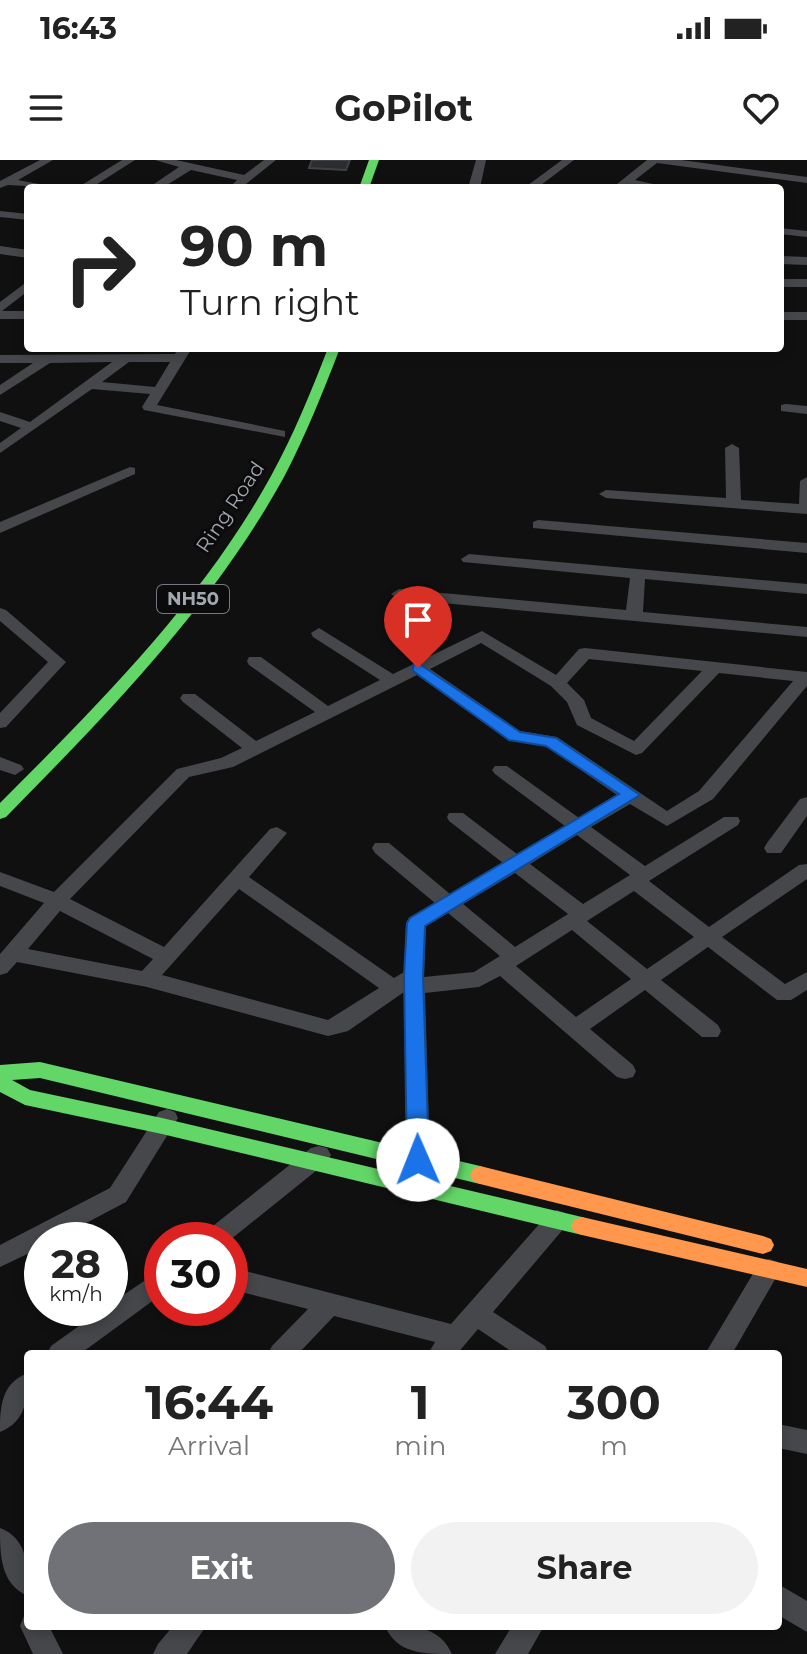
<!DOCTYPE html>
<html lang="en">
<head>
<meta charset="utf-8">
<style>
  body { margin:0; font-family:Montserrat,sans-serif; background:#f2f2f2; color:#222; height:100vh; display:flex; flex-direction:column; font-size:30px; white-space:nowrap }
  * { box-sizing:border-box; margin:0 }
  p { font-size:26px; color:#767676 }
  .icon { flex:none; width:44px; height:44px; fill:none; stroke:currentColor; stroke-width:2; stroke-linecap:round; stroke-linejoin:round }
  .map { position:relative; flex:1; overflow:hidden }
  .sheet { position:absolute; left:24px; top:1190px; width:758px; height:280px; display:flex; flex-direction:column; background:#fff; border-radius:8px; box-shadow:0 4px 12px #0003 }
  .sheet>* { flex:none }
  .hud { position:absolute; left:24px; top:24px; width:760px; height:168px; border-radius:8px; box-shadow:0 4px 12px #0003; background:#fff; color:#222; overflow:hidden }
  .speed { position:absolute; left:24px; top:1062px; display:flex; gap:16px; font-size:40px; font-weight:700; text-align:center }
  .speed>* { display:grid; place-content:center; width:104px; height:104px; border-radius:50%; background:#fff; box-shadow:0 4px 12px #0003; line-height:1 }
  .speed small { font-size:20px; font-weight:400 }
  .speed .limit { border:12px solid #d22; background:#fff; color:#111 }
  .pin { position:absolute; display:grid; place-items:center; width:68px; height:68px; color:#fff; margin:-82px -34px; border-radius:50% 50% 50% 0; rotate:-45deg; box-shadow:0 0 8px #0007 }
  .pin .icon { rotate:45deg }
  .me { position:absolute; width:88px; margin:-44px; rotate:359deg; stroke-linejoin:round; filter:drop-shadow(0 0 6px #0008) }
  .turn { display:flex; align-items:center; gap:28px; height:168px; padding:0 24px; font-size:36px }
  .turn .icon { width:104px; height:104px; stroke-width:2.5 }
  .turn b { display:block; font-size:56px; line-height:68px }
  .eta { display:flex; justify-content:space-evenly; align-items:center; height:136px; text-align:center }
  .eta b { font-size:48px; font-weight:700; line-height:56px }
  .primary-button { display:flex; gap:16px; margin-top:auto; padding:16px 24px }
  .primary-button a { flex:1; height:92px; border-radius:48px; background:#707278; color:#fff; font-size:32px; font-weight:700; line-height:92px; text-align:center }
  .primary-button a+a { background:#f2f2f2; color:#222 }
  .status { display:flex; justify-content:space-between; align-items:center; height:56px; padding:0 40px; background:#fff; direction:ltr }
  .status svg { height:22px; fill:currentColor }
  header { display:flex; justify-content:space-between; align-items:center; height:104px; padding:0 24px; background:#fff; font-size:36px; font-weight:700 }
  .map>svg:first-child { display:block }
  .building { fill:#2c2d2e; stroke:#404144; stroke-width:2 }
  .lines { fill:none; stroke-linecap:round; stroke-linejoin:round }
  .street { fill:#46474a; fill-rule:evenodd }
  .fast { fill:#63d668; fill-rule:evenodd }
  .slow { fill:#ff974d; fill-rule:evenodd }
  .route { fill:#1a73e8; stroke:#114b97; stroke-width:2 }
  .labels { text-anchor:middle; stroke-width:6; stroke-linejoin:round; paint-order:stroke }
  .shield { fill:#0b0b0c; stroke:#75787f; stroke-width:2 }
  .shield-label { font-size:18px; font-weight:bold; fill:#a3a7b0 }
  .street-label { font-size:20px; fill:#a3a7b0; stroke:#0b0b0c }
</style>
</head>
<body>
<div class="status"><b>16:43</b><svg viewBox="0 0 49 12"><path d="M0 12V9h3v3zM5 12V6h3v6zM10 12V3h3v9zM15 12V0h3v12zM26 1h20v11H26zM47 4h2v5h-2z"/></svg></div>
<header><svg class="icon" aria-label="menu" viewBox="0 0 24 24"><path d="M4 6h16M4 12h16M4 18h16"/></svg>GoPilot<svg class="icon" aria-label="heart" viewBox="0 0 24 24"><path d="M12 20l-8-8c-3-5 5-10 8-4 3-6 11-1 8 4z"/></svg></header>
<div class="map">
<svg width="807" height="1494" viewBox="0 0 807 1494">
  <rect width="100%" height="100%" fill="#101011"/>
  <!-- building -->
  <path class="building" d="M312,0H350L346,10L309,8Z"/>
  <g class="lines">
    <!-- street -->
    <path class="street" d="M40,0H53L18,20L60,28L8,25L0,28V21Z
      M122,0H135L91,28H77Z
      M155,0H176L244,15L264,0H276L241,28L231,26L237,20L191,10L162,28H148L179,7Z
      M476,0H486L480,28H468Z
      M562,0H574L537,28H524Z
      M647,0H681L807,17V23L657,3L635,20L671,28H612Z
      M0,51L28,54V60L0,57Z
      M780,68L807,71V77L780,74Z
      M0,86L28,90V98L0,94Z
      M780,96L807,97V105L780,104Z
      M780,119H807V127H780Z
      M28,121V131L2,151H28V159H0V142Z
      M780,152H807V160H780Z
      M178,188H192L157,245L285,271V277L144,250L142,247L150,234L92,229L0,293V283L21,268L0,261V252L30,262L112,202L50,203L0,235V225L33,203H0V195L175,194ZM129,202H170L155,227L102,222Z
      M786,244L807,246V254L781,251V245Z
      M732,284L739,288L741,340L799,344L800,321L807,317V354L606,338L599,334L606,330L726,338L725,288Z
      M130,307L135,308V314L0,373V362Z
      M538,360L807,383V393L533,368V362Z
      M469,394L807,424V434L645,419L643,452L807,467V477L399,439L391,434L399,429L626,450L630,418L463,402L461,399Z
      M0,448L6,450L66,502L6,567L0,568V553L48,502L0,461Z
      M319,468L393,514L482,471L556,515L579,489L585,488L807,512V526L713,639L667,666L630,644L591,667L645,706L724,657H738L740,661L738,665L649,721L709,767L799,705L807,704V719L722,777L785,824L807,812V830L791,840H777L708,787L661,820L718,865L721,871L718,877H702L645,830L590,869L633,905L636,911L633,917L625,919L617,917L500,816L479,827L425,833L430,1000L426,1007L418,1009L410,1007L406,1000L404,832L348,871L328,876L147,827L17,802L7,813L0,815V794L44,743L0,726V712L54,732L177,609L221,598L242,588L183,542L180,538L183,534H195L256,581L315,552L249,505L247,501L249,497H261L328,546L380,520L313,477L311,473ZM481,483L551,526L567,542L577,565L636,595L642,593L719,513L793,521L699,631L667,651L557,577L520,571L430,509ZM589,499L702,511L634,581L591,558L584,540L567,523ZM417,515L509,580L546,586L617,635L579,658L507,606H495L492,610L495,614L565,666L517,694L463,653H449L447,657L449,661L503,703L450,734L389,683H375L372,688L375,693L435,743L409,758L406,763L404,812L394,818L249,717L287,673L277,667L270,669L164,787L70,739L189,617L233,607ZM577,675L630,715L583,744L530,704ZM515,713L568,754L515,787L463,744ZM239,729L379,828L328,860L162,815ZM634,731L694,777L647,809L587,761ZM60,751L153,799L142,811L28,789ZM448,753L500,796L474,812L424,817L426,766ZM572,770L631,819L576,857L516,806Z
      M0,597L21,605L24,609L15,615L0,610Z
      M807,637V656L781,693H767L764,688L767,683L800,639Z
      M167,949L175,952L178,958L126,1042L54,1080H42V1087L0,1107V1085L110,1028L159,952Z
      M319,986L327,988L331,995L327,1002L230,1080H201L204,1073L311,988Z
      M557,1050L565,1053L569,1060L565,1067L493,1152L545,1186L549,1194H515L478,1169L457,1194H428L435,1182L334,1156L298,1194H268L272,1186L308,1149L230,1129V1107L451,1164L549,1053Z
      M769,1099L778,1102L781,1109L732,1194H705L760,1102Z
      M162,1109V1134L80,1194H47L51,1186L104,1148H110V1144Z
      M28,1213C28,1238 26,1262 0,1272C0,1247 1,1223 28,1213Z
      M778,1264L807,1270V1294L778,1288Z
      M0,1368C29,1379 28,1409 28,1436C0,1424 0,1394 0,1368Z
      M778,1424L807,1441V1472L778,1455Z
      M28,1454V1466H49L63,1494H33L20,1466L24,1456Z
      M173,1466H206L187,1494H153L158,1484Z
      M385,1466C412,1466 439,1465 452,1494C424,1494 397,1494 385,1466Z
      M512,1466H544L528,1494H495Z"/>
    <!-- fast -->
    <path class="fast" d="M369,0H379L369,28H359Z
      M328,188H340C323,232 306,275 284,317C213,446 108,553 6,657L0,659V643C99,544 203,440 271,316C294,274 311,232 328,188Z
      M40,902L480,1006L487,1009L490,1015L487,1021L480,1024L40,918L12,920L30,930L162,958L582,1057L590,1060L593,1066L590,1072L582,1075L162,974L25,945L0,932V905Z"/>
    <!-- slow -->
    <path class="slow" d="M480,1006L763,1076L771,1079L774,1085L771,1091L763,1094L480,1024L473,1021L470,1015L473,1009Z
      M582,1057L807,1109V1127L582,1075L574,1072L571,1066L574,1060Z"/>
  </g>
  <!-- route -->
  <path class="route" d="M418,503L520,572L556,578L640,635L425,766L423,815L429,1000L425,1006L418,1009L411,1006L407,1000L404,815L407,763L410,758L619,634L546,586L509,580L413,511V505Z"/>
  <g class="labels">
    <!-- shield labels -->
    <rect class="shield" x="157" y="425" width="72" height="28" rx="6"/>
    <g class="shield-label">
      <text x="193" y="445">NH50</text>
    </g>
    <!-- street labels -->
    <g class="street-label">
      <text transform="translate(230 347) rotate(-56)" y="7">Ring Road</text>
    </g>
  </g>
</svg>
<div class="speed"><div>28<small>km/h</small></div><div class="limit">30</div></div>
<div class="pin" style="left:418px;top:508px;background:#d93025"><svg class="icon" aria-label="arrive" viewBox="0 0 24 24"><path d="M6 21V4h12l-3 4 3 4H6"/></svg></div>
<svg class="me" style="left:418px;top:1000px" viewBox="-20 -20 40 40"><circle r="19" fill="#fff"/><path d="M0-13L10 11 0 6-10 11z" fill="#1a73e8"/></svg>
<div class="hud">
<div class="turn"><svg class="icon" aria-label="right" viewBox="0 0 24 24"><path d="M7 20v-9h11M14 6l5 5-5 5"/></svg><div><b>90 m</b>Turn right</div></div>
</div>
<section class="sheet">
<div class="eta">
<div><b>16:44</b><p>Arrival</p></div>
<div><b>1</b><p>min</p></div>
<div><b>300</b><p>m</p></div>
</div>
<div class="primary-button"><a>Exit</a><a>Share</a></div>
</section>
</div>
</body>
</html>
